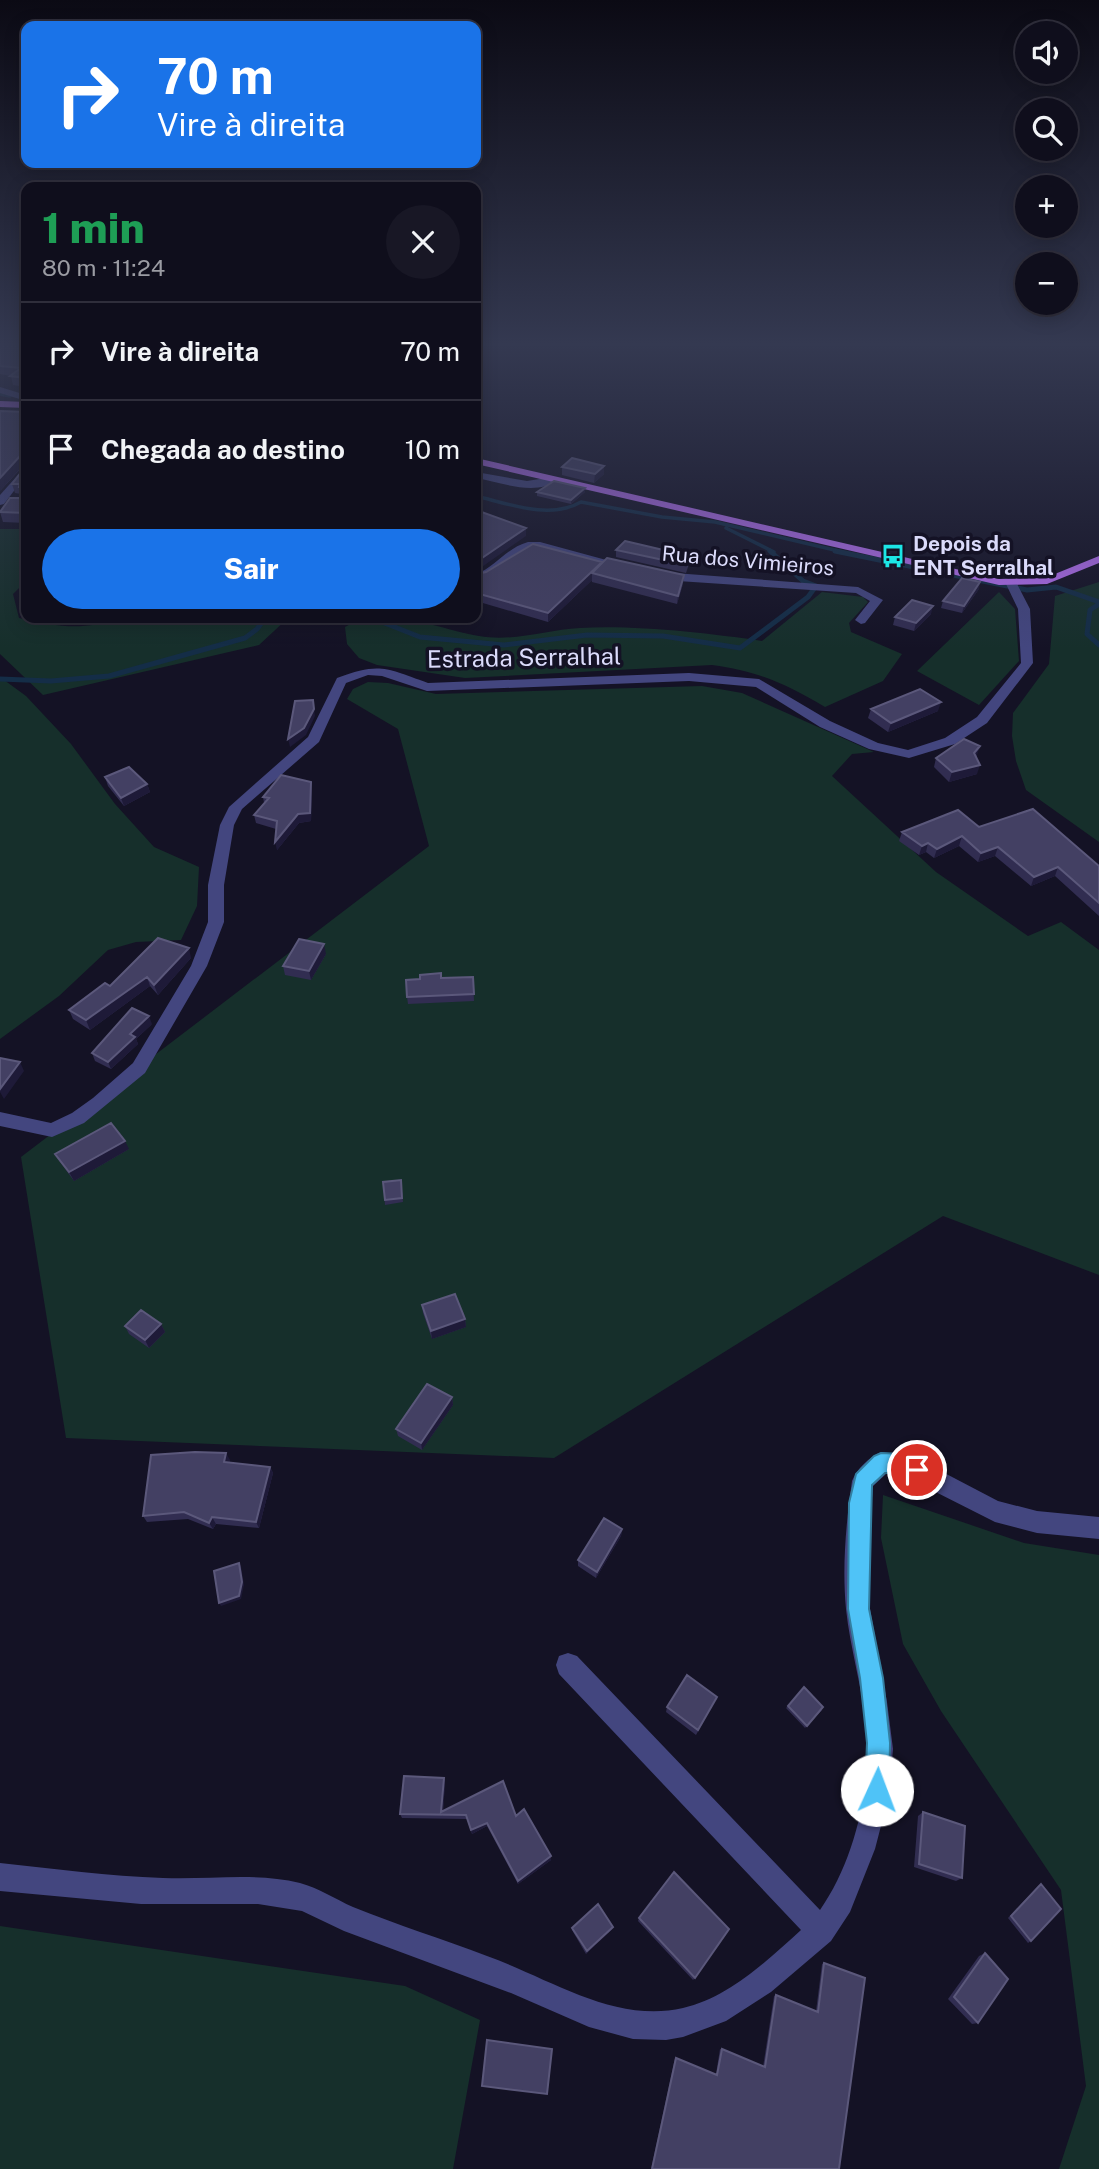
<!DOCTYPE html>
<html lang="pt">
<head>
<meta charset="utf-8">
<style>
  body { margin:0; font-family:"Public Sans",sans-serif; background:#181725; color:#f1f3f6; height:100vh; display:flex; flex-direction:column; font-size:26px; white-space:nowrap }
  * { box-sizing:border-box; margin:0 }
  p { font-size:23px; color:#9b9ca3 }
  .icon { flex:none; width:38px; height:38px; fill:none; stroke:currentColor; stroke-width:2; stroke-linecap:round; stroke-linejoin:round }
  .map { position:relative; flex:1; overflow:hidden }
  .details { position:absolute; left:21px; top:182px; width:460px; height:441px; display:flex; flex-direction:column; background:#0f0e1c; border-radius:14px; box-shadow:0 4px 18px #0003,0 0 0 2px #2f2e3b }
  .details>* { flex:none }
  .top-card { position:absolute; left:21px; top:21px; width:460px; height:147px; border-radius:14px; box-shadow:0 4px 18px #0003,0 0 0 2px #2f2e3b; background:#1a73e8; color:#fff; overflow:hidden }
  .buttons { position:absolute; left:1015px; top:21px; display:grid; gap:14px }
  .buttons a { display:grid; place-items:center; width:63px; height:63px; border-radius:50%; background:#0f0e1c; box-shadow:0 4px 18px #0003,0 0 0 2px #2f2e3b; font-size:35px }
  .pin { position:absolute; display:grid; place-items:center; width:60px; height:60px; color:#fff; margin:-30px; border:4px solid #fff; border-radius:50%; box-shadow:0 2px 7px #0007 }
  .me { position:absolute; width:77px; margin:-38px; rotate:2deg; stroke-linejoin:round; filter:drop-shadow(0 0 5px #0008) }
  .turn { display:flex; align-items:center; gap:24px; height:147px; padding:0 21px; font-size:32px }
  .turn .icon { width:91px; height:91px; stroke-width:2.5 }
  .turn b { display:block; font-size:49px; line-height:60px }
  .round { display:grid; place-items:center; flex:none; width:74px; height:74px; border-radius:37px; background:#181725 }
  .summary { display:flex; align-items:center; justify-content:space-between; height:119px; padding:0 21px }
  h1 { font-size:42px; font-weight:800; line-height:52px; color:#1e9e55 }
  .button { display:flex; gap:14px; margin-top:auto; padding:14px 21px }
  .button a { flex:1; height:80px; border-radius:42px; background:#1a73e8; color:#fff; font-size:28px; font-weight:800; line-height:80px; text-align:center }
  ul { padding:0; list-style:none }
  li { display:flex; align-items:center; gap:21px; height:98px; padding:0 21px; border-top:2px solid #2f2e3b }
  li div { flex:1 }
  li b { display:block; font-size:26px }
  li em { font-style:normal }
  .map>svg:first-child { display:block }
  .green { fill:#162f2b }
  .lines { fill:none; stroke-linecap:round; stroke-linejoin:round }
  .stream-far1 { stroke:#142d47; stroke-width:3.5 }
  .stream { stroke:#142d47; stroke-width:5 }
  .minor { fill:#43467f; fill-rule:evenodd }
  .major { fill:#b16eee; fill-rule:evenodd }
  .wall { fill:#312d51 }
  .shaded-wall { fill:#1e1a38 }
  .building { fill:#434063; stroke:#5b587b; stroke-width:2 }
  .route { fill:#4fc3f7; stroke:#337fa1; stroke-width:2 }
  .labels { text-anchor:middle; stroke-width:7; stroke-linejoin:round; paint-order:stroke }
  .far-poi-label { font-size:21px; font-weight:bold; fill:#dbdbfb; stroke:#141225; text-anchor:start }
  .far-street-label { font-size:21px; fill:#dbdbfb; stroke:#141225 }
  .street-label { font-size:24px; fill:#dbdbfb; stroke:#141225 }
</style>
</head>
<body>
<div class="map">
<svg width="1099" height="2169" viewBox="0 0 1099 2169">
  <rect width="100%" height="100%" fill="#141225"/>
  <!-- green -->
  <path class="green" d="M0,529H26V581L13,594L19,618C61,627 80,631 122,618H288L259,645L43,695L0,654Z
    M1099,582V842L1026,790L1016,761L1012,736L1013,713L1049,664L1055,596Z
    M822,592L863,597L868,602L849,623L851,632L902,654L883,681L825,707C786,684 758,671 712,665L465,678L377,665L359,658L347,644L345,627C386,603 436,629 479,636C513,642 546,630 580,628C636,625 707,633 762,641Z
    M999,592L1015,609L1019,661L979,705L917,671Z
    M0,677L26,696L71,744L115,804L154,847L199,867L197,906L181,940L136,942L108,950L59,996L0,1039Z
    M368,682L388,683L436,694L702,686L742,693L874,752L852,754L832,776L936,872L1028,936L1061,922L1099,950V1275L943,1216L554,1458L66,1438L21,1157L429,846L398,729L347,699L353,689Z
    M883,1495L1024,1543L1099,1555V2169H1059L1086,2086L1061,1890L941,1711L903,1644L881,1538Z
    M0,1926L405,1986L480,2020L453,2169H0Z"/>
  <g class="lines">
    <!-- stream-far1 -->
    <path class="stream-far1" d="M0,394L10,396
      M476,496C509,504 550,520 581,502L662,517L715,522L843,552
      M726,528L774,552"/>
    <!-- stream -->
    <path class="stream" d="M835,551L1027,590L1056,587L1099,602
      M1099,604L1090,610L1087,634L1099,645
      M372,618L420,637L504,645L587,635L663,636L740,648L808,597L816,586L803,581L770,551
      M0,679L51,681L109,676L245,638L257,629L265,618"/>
    <!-- minor -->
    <path class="minor" d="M0,387L26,395V401L0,393Z
      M26,466V475L4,504L0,505V495Z
      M476,472L527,481L552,477L557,480C536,497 500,482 476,478Z
      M528,542H540L632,567L626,570L540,548C513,550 502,575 476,581V574C496,567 506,548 528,542Z
      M661,572L858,587L883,600L865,623L861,624L855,620L870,601L856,593L678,581L657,577V573Z
      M1008,582H1016L1030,609L1033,663L987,723L955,744L909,758L869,749L820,727L756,687L689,681L427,691L382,676L368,675L346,683L319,742L242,809L234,825L224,885V922L207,966L145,1073L84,1123L52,1137L0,1126V1112L51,1123L72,1113L93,1098L133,1063L191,966L208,922V885L220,825L229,807L308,737L337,678C380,662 386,668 428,683L689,673L759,679L830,721L878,743L908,750L945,738L977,717L1021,663L1018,609L1006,584Z
      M881,1452L912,1456L998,1501L1037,1511L1099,1517V1539L1037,1533L995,1522L902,1475L886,1474L873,1486L868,1545L870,1609L887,1702L893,1749L889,1795L875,1849L850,1912L831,1941L771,1992L726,2021L683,2037L666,2040L633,2039L589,2027L511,1993L344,1931L302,1911L258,1904H141L0,1891V1863C54,1869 109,1876 163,1878C209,1880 255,1872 300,1883C319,1888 335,1899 353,1907C397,1925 443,1939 487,1956C549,1978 615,2024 683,2008C728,1998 768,1960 801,1930L559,1674L556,1665L559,1656L568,1653L577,1656L820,1910C855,1860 872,1786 866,1726C862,1686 850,1648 846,1609C842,1567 846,1523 852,1481C857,1469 869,1457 881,1452Z"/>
    <!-- major -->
    <path class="major" d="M0,401L26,402V408L0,407Z
      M476,458L999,579L1045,578L1099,556V563L1047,584L999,585L476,464Z"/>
  </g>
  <!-- wall -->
  <path class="wall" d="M0,345H26V387L13,385L11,376L0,374Z
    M26,412V523L3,522L0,512L25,498L22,497L21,494L15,493L12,484L25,467V464L0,491Z
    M604,466V474L594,483L562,475V467Z
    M537,492H585L571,504L537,496Z
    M533,544L683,584L677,604L592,582V580L548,622L476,601V574L486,572Z
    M616,550L689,556V564L686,573L616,557Z
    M979,589L962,613L941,608L943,601Z
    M931,614L914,631L893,625L895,617Z
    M871,709L938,711L888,732L868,718Z
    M977,755L976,757L977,774L949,782L934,767L936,758Z
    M105,777L147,784L150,792L124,806L108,786Z
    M312,790L311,821L299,823L277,850L276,829L256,823L254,815L264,803L263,797Z
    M979,827L1099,866V916L1055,876L1031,886L995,856L978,862L959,846L934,858L926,852L919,855L899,841L902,832Z
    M326,954L311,980L285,975L283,966Z
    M191,958L158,995L150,986L90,1030L73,1019L69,1010L110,986Z
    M473,977L474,1001L408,1004L407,997L441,978Z
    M152,1024L136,1039L138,1044L111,1069L95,1061L92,1053Z
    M129,1149L74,1181L60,1162L55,1154Z
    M401,1180L403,1202L385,1205L383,1182Z
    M422,1305L465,1319L466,1327L432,1339L423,1313Z
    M161,1324L165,1332L149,1348L129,1334L125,1326Z
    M452,1397L453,1405L422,1450L398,1436L396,1429Z
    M230,1460L229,1463L270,1467L273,1473L259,1528L216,1524L213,1529L188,1519L147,1522L143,1516Z
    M622,1529L621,1536L596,1578L578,1566V1560Z
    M717,1697L696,1735L666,1712L667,1707Z
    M788,1706L822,1710L805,1728L786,1708Z
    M444,1778L445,1782L443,1811L516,1816L551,1856V1860L518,1884L487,1826L472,1834L467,1819L402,1818L400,1814Z
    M923,1812L962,1878L956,1881L914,1867L918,1816Z
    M1041,1884L1031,1941L1028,1943L1008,1918L1038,1886Z
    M639,1918L695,1978L693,1980L638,1921Z
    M572,1928L612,1929L586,1954L572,1930Z
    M985,1953L978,2023L972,2024L948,1999L979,1956Z
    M824,1963L839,2169H651L675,2058L716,2074L720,2049H722L763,2067L774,1996L776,1995L816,2011L822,1964Z"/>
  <!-- shaded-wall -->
  <path class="shaded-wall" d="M21,455L24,464L0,491V478Z
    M604,466V474L594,483L595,474Z
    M585,488V492L571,504V500Z
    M526,528V536L476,571V562Z
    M602,562L592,573V580L548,622V613Z
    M684,575L683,584L677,604L678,596Z
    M980,582L979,589L962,613L964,606Z
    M933,606L931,614L914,631L916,623Z
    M313,700L315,716L306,735L290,747L288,739Z
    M941,702L938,711L888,732L891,723Z
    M980,746L977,755L971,763L974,753Z
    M980,765L977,774L949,782L952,772Z
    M311,782L312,790L311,821L299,823L277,850L275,842Z
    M147,784L150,792L124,806L121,798Z
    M962,836L959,846L934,858L937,849Z
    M928,843L926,852L919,855L922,846Z
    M998,847L995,856L978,862L981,853Z
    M1058,867L1055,876L1031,886L1034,877Z
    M324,944L326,954L311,980L309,971Z
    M189,948L191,958L158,995L154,985Z
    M147,977L150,986L90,1030L86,1020Z
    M149,1016L152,1024L136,1039L138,1044L111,1069L108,1062L130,1034Z
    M20,1062L24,1071L4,1099L0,1092V1089Z
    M125,1141L129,1149L74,1181L69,1172Z
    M465,1319L466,1327L432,1339L431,1331Z
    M161,1324L165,1332L149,1348L145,1340Z
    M452,1397L453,1405L422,1450L421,1443Z
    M226,1453L230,1460L228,1469L224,1462Z
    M270,1467L273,1473L259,1528L256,1522Z
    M212,1517L216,1524L213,1529L209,1523Z
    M622,1529L621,1536L596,1578L597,1572Z
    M239,1563L241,1566L244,1585L241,1599L221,1606L219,1603Z
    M444,1778L445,1782L443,1816L441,1812Z
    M487,1823V1826L472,1834L471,1830Z
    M551,1856V1860L518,1884V1881Z
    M613,1927L612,1929L586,1954L587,1951Z"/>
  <!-- building -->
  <path class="building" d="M0,345H26V378L10,376L21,368L0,366Z
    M0,411L26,412V513L0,512L10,498H25V488L19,487L20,484H12L25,467V454L21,455L0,478Z
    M572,458L604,466L595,474L562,467Z
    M554,481L585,488L571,500L537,492Z
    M476,510L526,528L476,562Z
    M625,541L689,556L687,565L616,550Z
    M533,544L602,562L548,613L476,593V574L486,572Z
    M607,558L684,575L678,596L592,573Z
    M962,578L980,582L964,606L943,601Z
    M912,600L933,606L916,623L895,617Z
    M920,689L941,702L891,723L871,709Z
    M313,700L314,709L304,728L288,739L295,701Z
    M964,739L980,746L974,753L980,765L952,772L936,758Z
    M129,767L147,784L121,798L105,777Z
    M281,775L311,782L310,813L298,814L275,842L277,821L254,815L269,798L263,797Z
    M1033,809L1099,866V903L1058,867L1034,877L998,847L981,853L962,836L937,849L928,843L922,846L902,832L958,810L979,827Z
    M158,938L189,948L154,985L147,977L86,1020L69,1010L105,983L110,986Z
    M299,939L324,944L309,971L283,966Z
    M441,973V978L473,977L474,994L407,997L406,980L420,979V975Z
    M132,1008L149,1016L130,1034L135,1037L108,1062L92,1053Z
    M0,1058L20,1062L0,1089Z
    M111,1123L125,1141L69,1172L55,1154Z
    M401,1180L402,1198L385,1200L383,1182Z
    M455,1294L465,1319L431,1331L422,1305Z
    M141,1310L161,1324L145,1340L125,1326Z
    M427,1384L452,1397L421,1443L396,1429Z
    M195,1452L226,1453L224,1462L270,1467L256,1522L212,1517L209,1523L184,1512L143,1516L151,1455Z
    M604,1518L622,1529L597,1572L578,1560Z
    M239,1563L242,1582L239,1596L219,1603L214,1571Z
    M687,1675L717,1697L698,1730L667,1707Z
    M804,1687L823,1707L807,1726L788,1706Z
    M404,1776L444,1778L441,1812L503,1781L516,1816L524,1809L551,1856L518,1881L487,1823L471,1830L466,1815L400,1814Z
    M923,1812L965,1826L962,1878L919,1864Z
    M674,1872L729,1929L695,1978L639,1918Z
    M1041,1884L1061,1909L1031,1941L1011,1916Z
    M598,1904L613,1927L587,1951L572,1928Z
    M985,1953L1008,1979L978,2023L954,1997Z
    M824,1963L865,1978L839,2169H652L676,2058L717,2075L722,2049L765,2067L776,1995L818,2012Z
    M487,2040L552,2049L547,2094L482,2086Z"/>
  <!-- sky -->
  <linearGradient id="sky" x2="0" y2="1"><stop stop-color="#0b0a14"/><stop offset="0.53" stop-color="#343951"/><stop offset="1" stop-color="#343951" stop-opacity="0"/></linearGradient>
  <rect width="1099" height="649" fill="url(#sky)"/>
  <!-- route -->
  <path class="route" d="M881,1453L904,1454L924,1463L927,1470L924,1477L917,1480L903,1473H885L872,1485L869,1609L883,1678L890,1743L889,1790L886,1798L877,1802L869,1798L865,1790L867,1743L860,1678L848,1609L849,1503L856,1474L874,1456Z"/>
  <!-- icons -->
  <defs>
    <g id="bus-bare" transform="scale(1.89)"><path d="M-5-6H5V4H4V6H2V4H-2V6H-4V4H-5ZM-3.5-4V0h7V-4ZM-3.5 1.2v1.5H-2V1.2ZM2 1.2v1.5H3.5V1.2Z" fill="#1ce5e5" stroke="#141225" stroke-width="2.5" paint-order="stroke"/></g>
  </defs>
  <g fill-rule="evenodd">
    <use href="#bus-bare" x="893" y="556"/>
  </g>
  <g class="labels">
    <!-- far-poi labels -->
    <g class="far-poi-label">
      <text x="913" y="551">Depois da<tspan x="913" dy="24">ENT Serralhal</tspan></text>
    </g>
    <!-- far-street labels -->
    <g class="far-street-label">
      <text transform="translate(748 561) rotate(5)" y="7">Rua dos Vimieiros</text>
    </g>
    <!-- street labels -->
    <g class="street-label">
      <text transform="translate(524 658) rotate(-1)" y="8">Estrada Serralhal</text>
    </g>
  </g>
</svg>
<div class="buttons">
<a><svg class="icon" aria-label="sound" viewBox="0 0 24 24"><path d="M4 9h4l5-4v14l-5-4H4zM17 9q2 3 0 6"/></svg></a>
<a><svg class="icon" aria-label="search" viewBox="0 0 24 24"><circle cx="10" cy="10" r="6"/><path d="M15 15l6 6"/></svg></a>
<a>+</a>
<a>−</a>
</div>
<div class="pin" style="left:917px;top:1470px;background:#d93025"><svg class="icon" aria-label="arrive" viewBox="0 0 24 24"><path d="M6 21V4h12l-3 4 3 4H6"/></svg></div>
<svg class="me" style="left:877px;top:1790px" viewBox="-20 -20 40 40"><circle r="19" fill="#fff"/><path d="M0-13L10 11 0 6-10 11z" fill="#4fc3f7"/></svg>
<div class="top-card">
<div class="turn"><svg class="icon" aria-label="right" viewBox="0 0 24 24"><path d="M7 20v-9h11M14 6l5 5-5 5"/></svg><div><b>70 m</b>Vire à direita</div></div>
</div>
<section class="details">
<div class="summary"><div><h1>1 min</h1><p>80 m · 11:24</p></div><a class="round"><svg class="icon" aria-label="close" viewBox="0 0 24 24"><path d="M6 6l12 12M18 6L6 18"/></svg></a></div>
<ul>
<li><svg class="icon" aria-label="right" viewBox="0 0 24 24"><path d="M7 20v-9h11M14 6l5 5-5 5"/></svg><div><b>Vire à direita</b></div><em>70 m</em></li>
<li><svg class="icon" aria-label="arrive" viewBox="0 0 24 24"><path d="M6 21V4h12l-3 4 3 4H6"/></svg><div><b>Chegada ao destino</b></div><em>10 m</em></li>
</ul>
<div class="button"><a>Sair</a></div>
</section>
</div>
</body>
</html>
